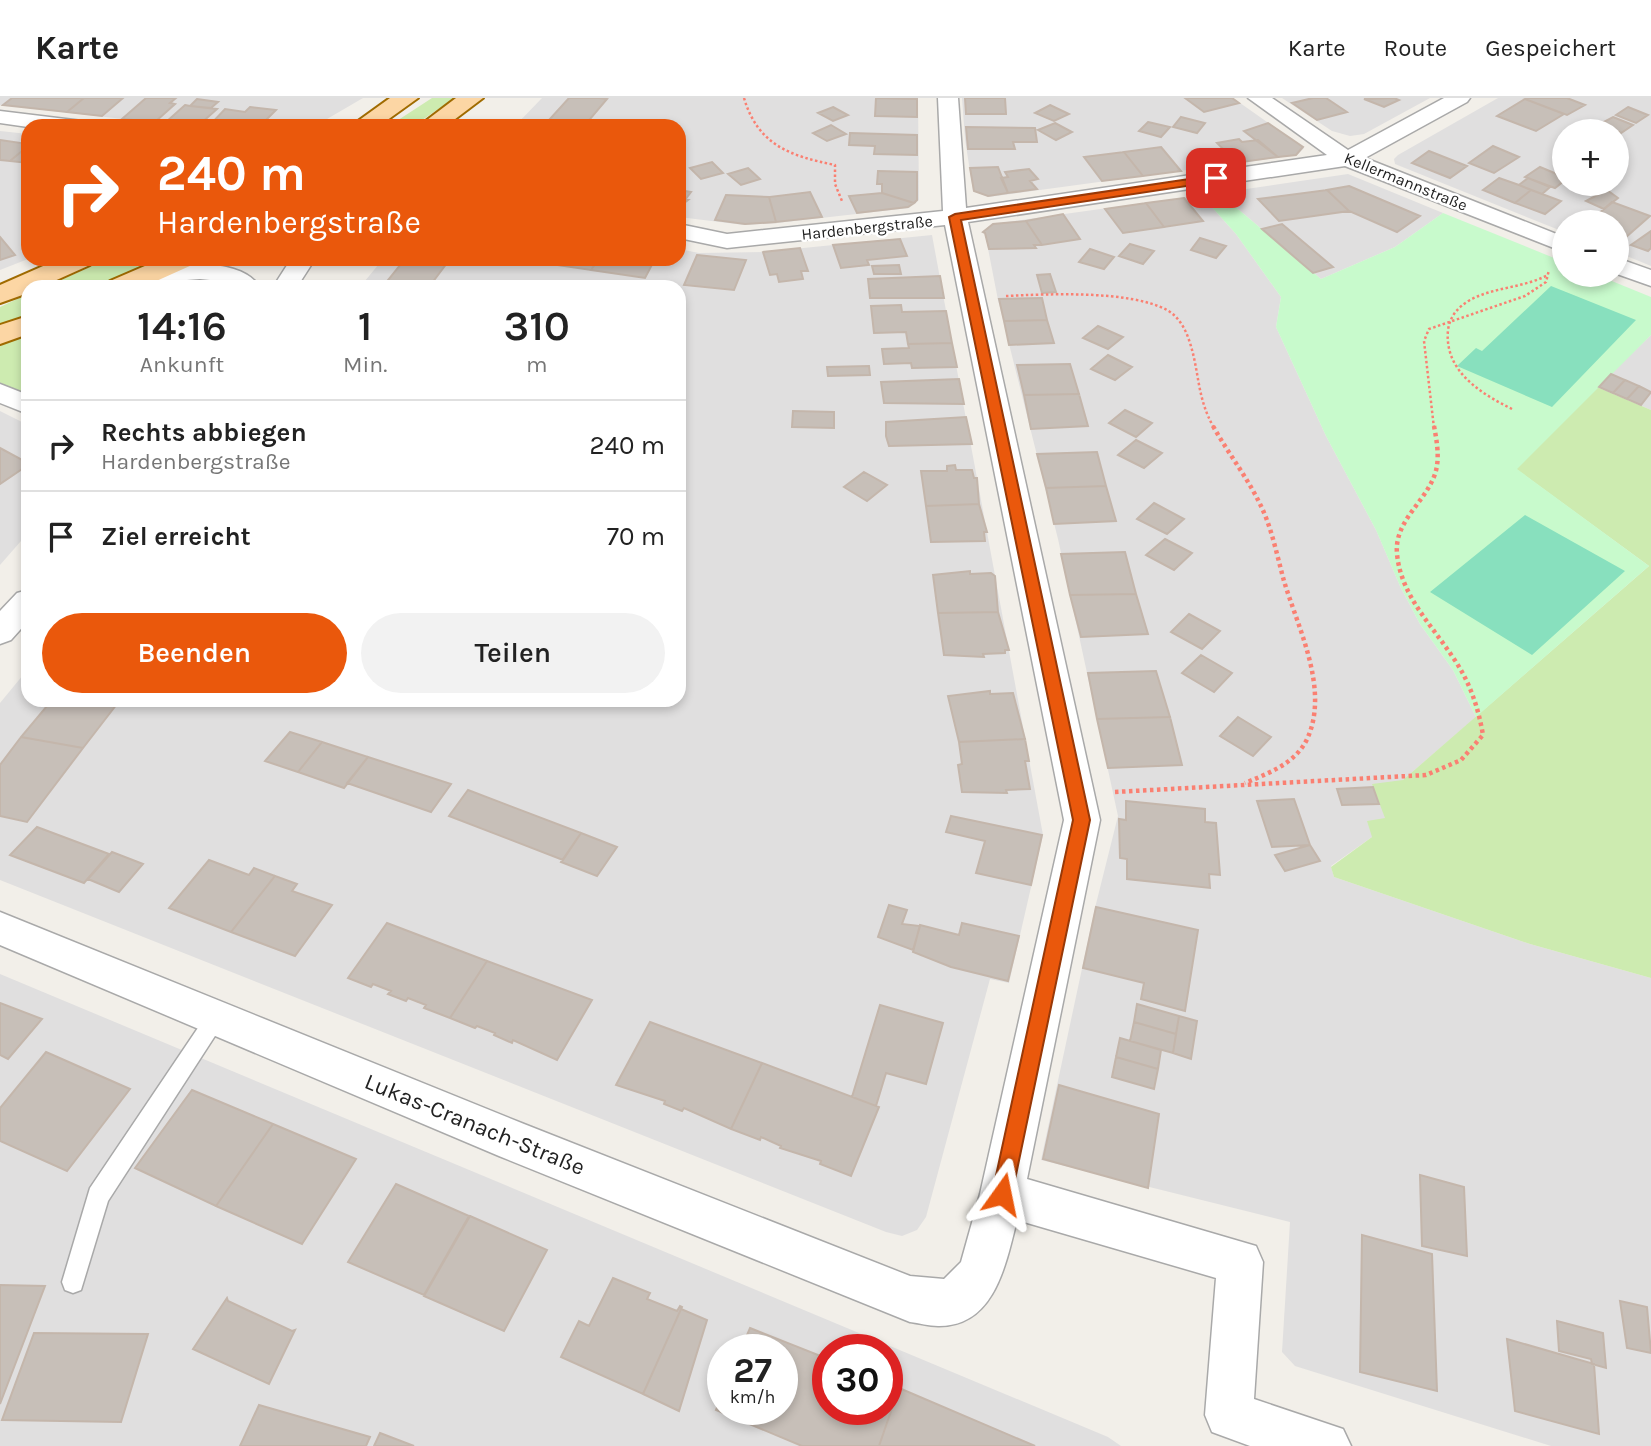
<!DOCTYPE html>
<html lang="de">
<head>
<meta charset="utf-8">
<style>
  body { margin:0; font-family:Karla,sans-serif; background:#f2f2f2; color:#222; height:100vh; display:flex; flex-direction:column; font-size:26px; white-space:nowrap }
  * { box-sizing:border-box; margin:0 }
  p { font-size:23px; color:#767676 }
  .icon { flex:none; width:38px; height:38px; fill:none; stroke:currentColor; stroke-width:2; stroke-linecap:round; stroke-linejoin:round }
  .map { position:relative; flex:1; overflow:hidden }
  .side { position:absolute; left:21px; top:182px; width:665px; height:427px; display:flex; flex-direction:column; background:#fff; border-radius:21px; box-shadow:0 4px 10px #0003 }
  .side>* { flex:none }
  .banner { position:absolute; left:21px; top:21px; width:665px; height:147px; border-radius:21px; box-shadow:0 4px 10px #0003; background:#ea580c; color:#fff; overflow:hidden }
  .tools { position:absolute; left:1552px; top:21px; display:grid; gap:14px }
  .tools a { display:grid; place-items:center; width:77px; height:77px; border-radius:50%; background:#fff; box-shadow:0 4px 10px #0003; font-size:35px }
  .speed { position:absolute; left:707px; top:1236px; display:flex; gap:14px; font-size:35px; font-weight:700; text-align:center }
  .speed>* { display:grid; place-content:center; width:91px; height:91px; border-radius:50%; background:#fff; box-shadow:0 4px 10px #0003; line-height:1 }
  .speed small { font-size:18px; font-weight:400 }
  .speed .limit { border:10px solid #d22; background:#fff; color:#111 }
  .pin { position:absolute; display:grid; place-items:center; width:60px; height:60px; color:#fff; margin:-30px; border-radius:14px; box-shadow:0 4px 10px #0006 }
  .me { position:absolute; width:77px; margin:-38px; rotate:12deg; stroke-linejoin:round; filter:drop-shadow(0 0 5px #0008) }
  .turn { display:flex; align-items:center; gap:24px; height:147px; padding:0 21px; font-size:32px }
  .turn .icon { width:91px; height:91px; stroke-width:2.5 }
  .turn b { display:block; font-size:49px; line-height:60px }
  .eta { display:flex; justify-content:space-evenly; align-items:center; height:119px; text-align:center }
  .eta b { font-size:42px; font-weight:600; line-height:49px }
  .cta { display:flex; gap:14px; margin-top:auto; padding:14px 21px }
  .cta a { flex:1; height:80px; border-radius:42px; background:#ea580c; color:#fff; font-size:28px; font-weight:600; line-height:80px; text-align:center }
  .cta a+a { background:#f2f2f2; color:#222 }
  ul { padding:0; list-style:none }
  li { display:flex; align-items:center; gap:21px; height:91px; padding:0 21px; border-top:2px solid #e0e0e0 }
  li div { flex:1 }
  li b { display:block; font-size:26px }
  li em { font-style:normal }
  header { display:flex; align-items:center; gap:42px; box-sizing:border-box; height:98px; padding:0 35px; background:#fff; border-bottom:2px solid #e0e0e0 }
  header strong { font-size:33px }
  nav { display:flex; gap:38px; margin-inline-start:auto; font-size:24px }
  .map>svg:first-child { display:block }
  .residential { fill:#e0dfdf; fill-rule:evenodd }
  .grass { fill:#cdebb0 }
  .park { fill:#c8facc }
  .pitch { fill:#88e0be }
  .building { fill:#c7bfb8; stroke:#c4b6ab; stroke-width:2 }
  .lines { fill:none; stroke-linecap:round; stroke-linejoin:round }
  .service-casing { stroke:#a9a9a9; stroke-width:3 }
  .minor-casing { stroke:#a9a9a9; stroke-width:3 }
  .primary-casing { stroke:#a06b00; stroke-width:4 }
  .path-far1 { stroke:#fa8072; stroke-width:2.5; stroke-dasharray:2.5 2.5; stroke-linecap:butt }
  .path { stroke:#fa8072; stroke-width:4.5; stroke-dasharray:3.5 3.5; stroke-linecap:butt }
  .service { fill:#fff; fill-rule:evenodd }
  .minor { fill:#fff; fill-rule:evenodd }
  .primary { fill:#fcd6a4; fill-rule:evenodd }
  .route { fill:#ea580c; stroke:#983908; stroke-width:2 }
  .labels { text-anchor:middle; stroke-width:5; stroke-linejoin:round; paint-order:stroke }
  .far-street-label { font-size:16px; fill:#222; stroke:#fff }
  .near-street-label { font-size:23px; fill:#222; stroke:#fff }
</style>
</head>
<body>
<header>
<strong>Karte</strong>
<nav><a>Karte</a><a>Route</a><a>Gespeichert</a></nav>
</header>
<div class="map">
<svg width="1651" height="1348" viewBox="0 0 1651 1348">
  <rect width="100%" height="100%" fill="#f2efe9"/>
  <!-- residential -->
  <path class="residential" d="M0,0H363L315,28H185L0,7Z
    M542,0H918L919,102L909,110L777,125L744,127L679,119V28H515Z
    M962,0H1233L1304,50L1297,57L989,99L973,93L965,41Z
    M1282,0H1430L1364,36L1350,38L1332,33Z
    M1498,0H1651V168L1617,154V124H1564V134L1395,66L1394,61L1398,57ZM1564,33H1617V86H1564Z
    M0,33L28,36V161L0,172Z
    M1348,76L1443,115L1395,149L1321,181L1219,95Z
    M1201,97L1236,136L1281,199L1276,229L1326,338L1376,432L1400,488L1420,526L1453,572L1476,619L1403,682L1386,720L1372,739L1331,768L1334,779L1530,846L1651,880V1348H1551L1295,1268L1282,1254L1290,1124L1041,1062L1095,810L1118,718L1058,441L998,202L985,135L982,134L992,126Z
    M932,137L1043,737L1009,885L990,881L926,1119L917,1132L902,1138L886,1134L0,782V605L28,571V602H679V189H360L383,161H679V151L699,155L764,154Z
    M1651,237V312L1597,289Z
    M0,313L28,327V435L0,467Z
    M0,876L1108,1339L1121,1348H0ZM723,1251H782V1311H723ZM828,1251H887V1311H828Z"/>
  <!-- grass -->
  <path class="grass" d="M432,0H455L413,28H389Z
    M108,161H160L95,189H45Z
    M28,196V216L0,227V209Z
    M28,236V298L0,285V248Z
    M1597,289L1651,312V880L1530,846L1334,779L1331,769L1372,739L1367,723L1385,720L1372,686L1403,682L1649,468L1516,371Z"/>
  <!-- park -->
  <path class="park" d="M1219,95L1321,181L1395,149L1443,115L1564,164V177H1597L1651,199V237L1517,371L1649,468L1476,619L1453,572L1420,526L1400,488L1376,432L1326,338L1276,229L1281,199L1236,136L1201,97Z"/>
  <!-- pitch -->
  <path class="pitch" d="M1551,188L1636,222L1552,309L1457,268L1476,250L1482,253Z
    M1525,417L1625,473L1532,557L1430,494Z"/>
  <!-- building -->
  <path class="building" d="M12,0H84L67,14L3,7Z
    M84,0H123L102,18L67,14Z
    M146,0H176L170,5L175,6L155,24L122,21Z
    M569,0H599L607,1L585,27L549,22Z
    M876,0L917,1V19L875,18Z
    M965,0H1005L1006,16H966Z
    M1185,0H1232L1239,5L1204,14Z
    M1313,0H1326L1347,14L1317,22L1292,5Z
    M1394,0L1399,2L1384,9L1364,1Z
    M1527,0H1567L1585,7L1567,17L1525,1Z
    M197,1L218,4L211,10L190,8Z
    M1525,1L1564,16L1536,33L1497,18Z
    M185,7L190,8L217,11L198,28L165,25Z
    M1050,7L1069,16L1054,23L1035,15Z
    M250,9L276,12L260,28H209L225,11L245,14Z
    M833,9L848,17L833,23L818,15Z
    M1628,9L1648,17L1636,25L1616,17Z
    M1181,19L1205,25L1197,35L1173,29Z
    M1613,19L1633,27L1621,35L1600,26Z
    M1148,24L1170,29L1161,39L1139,33Z
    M1055,25L1072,34L1056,42L1038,32Z
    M1268,25L1303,49L1296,57L1278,59L1244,33Z
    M831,27L846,36L827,43L813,35Z
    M966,29L1035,30L1037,44H1013L1015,51H968Z
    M850,35L917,37V57L874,56L875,48L849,47Z
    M1239,41L1242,44L1258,42L1278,59L1242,64L1235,56L1229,57L1217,45Z
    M0,42L28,46V48L10,63L0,62Z
    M28,48V65L10,63Z
    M1493,48L1519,59L1494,75L1469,65Z
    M1161,49L1181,73L1143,78L1124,54Z
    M1429,53L1467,68L1450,80L1412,65Z
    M1124,54L1143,78L1102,83L1084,59Z
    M712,64L723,75L701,81L690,70Z
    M998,69L1008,95L988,98L974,93L970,70Z
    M1540,69L1564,79V83L1555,90L1525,79Z
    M748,70L760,81L741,87L728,76Z
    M1029,71L1038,81L1030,83L1037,91L1008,95L1001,80L1008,79L1005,74Z
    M878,73L917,74V102L914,105L882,95V86H877Z
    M1499,80L1519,87L1531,92L1515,105L1483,92Z
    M1528,80L1550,89L1542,96L1519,87Z
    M1349,88L1420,118L1397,134L1349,113L1327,92Z
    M679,92L691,94L685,102H688L679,109Z
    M1327,92L1349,113L1279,123L1258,101Z
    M1531,92L1542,96L1561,103L1545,116L1515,105Z
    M1607,92L1618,100L1604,111L1586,103Z
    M810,94L822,119L776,124L769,99Z
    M882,95L914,105L908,109L857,115L849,98Z
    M726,97L769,99L776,124L745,126L715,122Z
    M1184,100L1203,123L1164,129L1146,105Z
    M1612,104L1650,118L1617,147V124H1589Z
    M1146,105L1164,129L1123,135L1105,111Z
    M1063,116L1080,141L1042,147L1026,123Z
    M1026,123L1042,147H1034L1036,150L989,151L985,135L983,134L993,126Z
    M1282,126L1333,169L1313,175L1262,131Z
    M1651,133V150L1648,153L1631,147Z
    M0,139L15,157L0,162Z
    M1200,140L1226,148L1216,160L1191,152Z
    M900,141L907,158L867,162L869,167L841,170L833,147Z
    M1130,146L1154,153L1143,166L1119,158Z
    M800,150L808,173H801L803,181L779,184L777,176L770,177L763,154Z
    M1090,151L1114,159L1104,171L1079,164Z
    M697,157L746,162L734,192L684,187Z
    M405,161H450L429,189L384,187Z
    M539,161H599L591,172L537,164Z
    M599,161H655L645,180L591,172Z
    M899,167L901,176H874L872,168Z
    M1050,176L1056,194L1042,195L1037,177Z
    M940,178L944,200H870L868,181Z
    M1042,200L1047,222L1004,223L999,201Z
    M901,207L902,214L946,213L952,245L908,246L906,234L874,235L871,208Z
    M1047,222L1054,245L1009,247L1004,223Z
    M1098,228L1123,239L1108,251L1083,240Z
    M952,245L957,269L912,270L911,265L884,266L882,251L909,250L908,246Z
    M1108,257L1132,269L1115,282L1091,271Z
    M1070,266L1079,296L1024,297L1017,267Z
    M869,268L870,277L828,278L827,269Z
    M1611,276L1625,282L1613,295L1599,289Z
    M959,281L964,306L884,305L881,284Z
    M1625,282L1639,288L1627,301L1613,295Z
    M1639,288L1651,294L1641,307L1627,301Z
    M1079,296L1088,328L1031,331L1024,297Z
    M1125,312L1152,325L1136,339L1109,325Z
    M793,313L834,314V330L792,329Z
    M966,319L972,346L889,348L886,338V324Z
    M1136,342L1162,355L1144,370L1118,357Z
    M0,350L28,365V367L0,386Z
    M1097,354L1106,388L1046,390L1037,356Z
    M955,367L956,372H972L974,380H977L979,406L926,408L921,373H947V368Z
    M864,374L887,387L867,403L844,389Z
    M1106,388L1116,423L1054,426L1046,390Z
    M1154,405L1184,421L1167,436L1137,421Z
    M979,406L987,434H984L985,443L931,444L926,408Z
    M1165,441L1192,455L1174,472L1146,457Z
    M1125,454L1136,496L1070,497L1061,456Z
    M970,473V476L991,475L995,478L998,514L938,515L933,477Z
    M1136,496L1148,536L1081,539L1070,497Z
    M998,514L1009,552H1005V555L983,556L984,559L944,557L938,515Z
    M1189,516L1220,533L1202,551L1171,534Z
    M1201,557L1232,575L1214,594L1182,575Z
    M1156,573L1170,619L1097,621L1088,575Z
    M990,593V596L1013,595L1025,641L959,644L948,598Z
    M52,602H120L83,650L21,639Z
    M1170,619L1182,667L1108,670L1097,621Z
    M1238,619L1271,639L1253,658L1220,638Z
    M290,634L322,644L298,674L265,663Z
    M21,639L83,650L27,724L0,718V667Z
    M1025,641L1029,663H1025L1030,691L1006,692L1007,695L962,694L958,667L962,666L959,644Z
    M322,644L368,659L344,690L298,674Z
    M368,659L451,686L431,714L347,685Z
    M1373,689L1379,706L1342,707L1337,691Z
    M468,692L581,735L563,762L449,718Z
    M1294,701L1310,747L1272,749L1257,703Z
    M1126,703L1205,711V724L1216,725L1220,777L1209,776L1210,790L1127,781V761L1120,760L1119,721L1126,722Z
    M951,718L1042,737L1031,787L976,775L985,743L946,734Z
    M37,729L109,756L84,785L10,757Z
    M581,735L617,749L597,778L561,764Z
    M1310,747L1320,763L1285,773L1275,757Z
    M112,754L143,766L119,794L88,781Z
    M209,762L249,777L254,770L275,778L231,834L169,810Z
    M275,778L297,786L292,793L332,807L295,858L231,834Z
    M889,807L907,812L902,826L920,828L913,852L878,839Z
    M1096,809L1198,832L1185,913L1141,901L1144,885L1083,870Z
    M387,825L487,863L450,920L424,910L426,907L408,900L406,903L388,896L391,893L373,886L371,889L348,880Z
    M962,825L1019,838L1008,883L951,869L913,854L920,827L959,837Z
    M487,863L592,902L557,962L513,942L512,945L494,937L495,935L477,928L475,930L450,920Z
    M0,905L42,921L8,961L0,957Z
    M1137,906L1179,918L1176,936L1134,924Z
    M880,907L943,925L926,986L886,975L876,1008L852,999Z
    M1179,918L1197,923L1191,961L1173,955Z
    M650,924L762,965L731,1031L684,1010L682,1013L664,1006L665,1003L616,987Z
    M1134,924L1176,936L1173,955L1130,943Z
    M1120,940L1161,952L1158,971L1116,959Z
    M46,954L130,991L67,1073L0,1043V1010Z
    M1116,959L1158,971L1154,991L1112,979Z
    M762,965L879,1009L851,1078L820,1066L821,1063L780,1050L781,1048L761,1039L760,1042L731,1031Z
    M1059,987L1159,1016L1148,1090L1043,1061Z
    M192,992L273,1026L216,1108L135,1070Z
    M273,1026L356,1061L302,1146L216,1108Z
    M1420,1077L1464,1089L1467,1158L1422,1148Z
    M396,1086L469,1118L424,1197L348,1164Z
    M470,1118L547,1152L504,1233L424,1198Z
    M1362,1137L1432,1156L1437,1293L1360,1274Z
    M613,1180L650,1195L647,1201L677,1213L680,1208L682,1209L643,1296L561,1259L579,1223L589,1228Z
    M0,1187L45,1188L0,1306Z
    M227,1200L228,1203L292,1233L295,1232L269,1286L193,1251Z
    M1620,1203L1647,1209L1651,1255L1627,1250Z
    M681,1211L707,1222L679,1313L643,1296Z
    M1557,1223L1603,1235L1606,1270L1592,1266L1591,1261L1559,1253Z
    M750,1230L828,1261V1311H887V1285L899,1290L879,1348H802L716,1312L723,1295V1311H782V1251H741Z
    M34,1235L148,1236L121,1324L2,1322Z
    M1507,1241L1594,1266L1599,1336L1515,1313Z
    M899,1290L1035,1348H879Z
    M259,1307L370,1339L366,1348H240Z
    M380,1335L414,1348H374Z"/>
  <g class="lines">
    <!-- service casing -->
    <g class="service-casing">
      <path id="service" d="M217,909L224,912L227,918L224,924L108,1103L81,1192L73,1195L65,1192L62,1184L90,1090L210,912Z"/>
    </g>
    <!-- minor casing -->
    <g class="minor-casing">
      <path id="minor" d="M938,0H958L966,110L1327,57L1248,0H1272L1348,52L1444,0H1470L1467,4L1365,60L1564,139V154L1345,68L968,124L1100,722L1027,1081L1256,1148L1263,1164L1254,1301L1343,1331L1351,1348H1250L1212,1334L1205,1317L1216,1180L1017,1122C1006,1165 995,1229 938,1228C929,1228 919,1225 910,1224L499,1058L0,847V814L524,1026L910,1178L944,1181L961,1164L980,1096L1064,722L945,127L727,150L679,140V126L727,136L943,113Z
        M0,13L74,22L82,23L85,28L28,29L0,25Z
        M1617,160L1651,172V188L1617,176Z
        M291,161H315L297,189H273Z
        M200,166C221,167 247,170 260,189H232L220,183L200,181L147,185L138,183L135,178L138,173Z
        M0,286L28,297V316L0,305Z
        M28,492V523L11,542L0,546V513L17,495Z"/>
    </g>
    <!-- primary casing -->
    <g class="primary-casing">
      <path id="primary" d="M390,0H418L379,28H351Z
        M456,0H483L446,28H419Z
        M59,161H94L90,167L41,189H28V195L0,205V187Z
        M161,161H196L192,167L143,189H106L110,183Z
        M28,218V236L0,246V227Z"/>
    </g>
    <!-- path-far1 -->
    <path class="path-far1" d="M744,0C758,47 790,58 835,67V86L842,103
      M1006,198C1049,196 1129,192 1167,212C1178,218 1185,230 1189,242C1200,274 1196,298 1214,330
      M1512,311C1480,295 1444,273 1448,232C1450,218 1458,209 1470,202C1494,189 1523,190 1548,177
      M1434,330L1424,243L1429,231L1525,198L1546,184L1549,172"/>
    <!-- path -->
    <path class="path" d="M1213,328C1228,355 1247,379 1260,406C1272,430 1277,458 1284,483C1298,530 1329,590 1308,639C1297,665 1269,675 1245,685
      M1115,694L1426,677L1461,662L1483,637C1478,608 1469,582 1452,558C1430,525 1401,497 1397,456C1394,423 1425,405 1435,376C1440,361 1437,344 1434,328"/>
    <!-- service -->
    <use href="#service" class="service"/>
    <!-- minor -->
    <use href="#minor" class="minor"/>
    <!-- primary -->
    <use href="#primary" class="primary"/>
  </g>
  <!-- route -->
  <path class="route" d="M1216,77L1220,78V83L961,122L1090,722L1012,1096L1009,1103L1002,1106L995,1103L992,1096L1073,722L949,119L955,116Z"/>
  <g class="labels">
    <!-- far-street labels -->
    <g class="far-street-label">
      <text transform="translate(1406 83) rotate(22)" y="6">Kellermannstraße</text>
      <text transform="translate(867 129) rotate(-6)" y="6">Hardenbergstraße</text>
    </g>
    <!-- near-street labels -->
    <g class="near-street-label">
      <text transform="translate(475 1026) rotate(22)" y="8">Lukas-Cranach-Straße</text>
    </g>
  </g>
</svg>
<div class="tools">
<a>+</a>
<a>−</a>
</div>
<div class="speed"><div>27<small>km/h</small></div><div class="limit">30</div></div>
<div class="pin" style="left:1216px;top:80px;background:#d93025"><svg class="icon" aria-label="arrive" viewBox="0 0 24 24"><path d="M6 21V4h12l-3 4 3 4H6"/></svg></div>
<svg class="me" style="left:1002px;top:1096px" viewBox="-20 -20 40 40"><path d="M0-17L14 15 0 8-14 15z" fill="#ea580c" stroke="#fff" stroke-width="4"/></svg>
<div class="banner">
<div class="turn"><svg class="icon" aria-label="right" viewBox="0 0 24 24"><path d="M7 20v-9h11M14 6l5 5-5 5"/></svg><div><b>240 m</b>Hardenbergstraße</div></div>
</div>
<section class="side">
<div class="eta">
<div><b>14:16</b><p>Ankunft</p></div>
<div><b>1</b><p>Min.</p></div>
<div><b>310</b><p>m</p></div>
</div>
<ul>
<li><svg class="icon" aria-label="right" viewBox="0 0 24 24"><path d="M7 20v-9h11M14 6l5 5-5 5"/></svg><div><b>Rechts abbiegen</b><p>Hardenbergstraße</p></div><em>240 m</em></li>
<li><svg class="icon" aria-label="arrive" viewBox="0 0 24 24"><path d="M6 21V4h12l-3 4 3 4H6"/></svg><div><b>Ziel erreicht</b></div><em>70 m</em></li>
</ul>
<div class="cta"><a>Beenden</a><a>Teilen</a></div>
</section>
</div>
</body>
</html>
